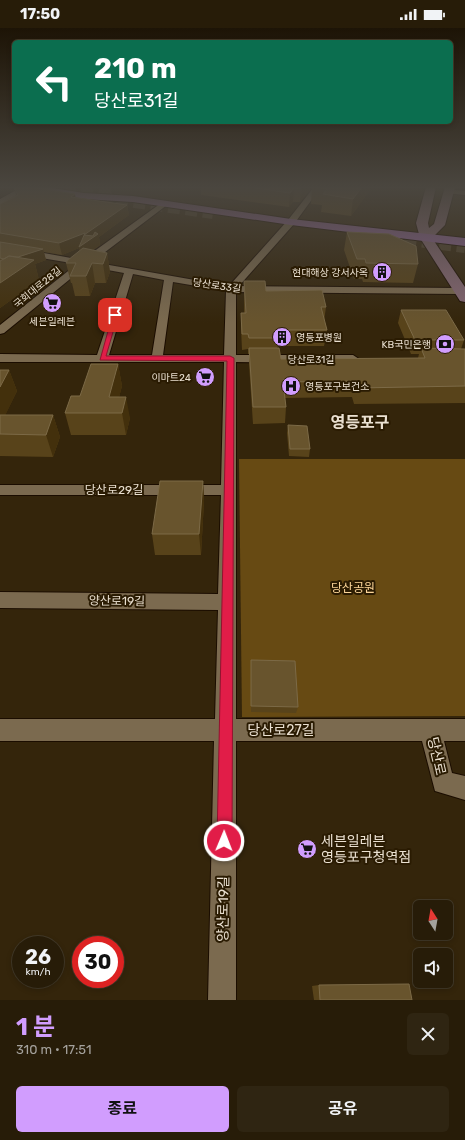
<!DOCTYPE html>
<html lang="ko">
<head>
<meta charset="utf-8">
<style>
  body { margin:0; font-family:Rubik,"Noto Sans KR",sans-serif; background:#2f2512; color:#f1f3f6; height:100vh; display:flex; flex-direction:column; font-size:15px; white-space:nowrap }
  * { box-sizing:border-box; margin:0 }
  p { font-size:13px; color:#a4a19c }
  .icon { flex:none; width:22px; height:22px; fill:none; stroke:currentColor; stroke-width:2; stroke-linecap:round; stroke-linejoin:round }
  .map { position:relative; height:972px; overflow:hidden }
  .drawer { display:flex; flex-direction:column; background:#271c08; flex:1 }
  .drawer>* { flex:none }
  .guide { position:absolute; left:12px; top:12px; width:441px; height:84px; border-radius:6px; box-shadow:0 2px 6px #0003,0 0 0 1px #433a29; background:#0b6e4f; color:#fff; overflow:hidden }
  .needle { width:26px; rotate:349deg }
  .tools { position:absolute; left:413px; top:872px; display:grid; gap:8px }
  .tools a { display:grid; place-items:center; width:40px; height:40px; border-radius:6px; background:#271c08; box-shadow:0 2px 6px #0003,0 0 0 1px #433a29; font-size:20px }
  .speed { position:absolute; left:12px; top:908px; display:flex; gap:8px; font-size:20px; font-weight:700; text-align:center }
  .speed>* { display:grid; place-content:center; width:52px; height:52px; border-radius:50%; background:#271c08; box-shadow:0 2px 6px #0003,0 0 0 1px #433a29; line-height:1 }
  .speed small { font-size:10px; font-weight:400 }
  .speed .limit { border:6px solid #d22; background:#fff; color:#111 }
  .pin { position:absolute; display:grid; place-items:center; width:34px; height:34px; color:#fff; margin:-17px; border-radius:8px; box-shadow:0 2px 6px #0006 }
  .me { position:absolute; width:44px; margin:-22px; rotate:1deg; stroke-linejoin:round; filter:drop-shadow(0 0 3px #0008) }
  .turn { display:flex; align-items:center; gap:14px; height:84px; padding:0 16px; font-size:18px }
  .turn .icon { width:52px; height:52px; stroke-width:2.5 }
  .turn b { display:block; font-size:28px; line-height:34px }
  .round { display:grid; place-items:center; flex:none; width:42px; height:42px; border-radius:6px; background:#2f2512 }
  .overview { display:flex; align-items:center; justify-content:space-between; height:68px; padding:0 16px }
  h1 { font-size:24px; font-weight:700; line-height:30px; color:#d19dfe }
  .action { display:flex; gap:8px; margin-top:auto; padding:8px 16px }
  .action a { flex:1; height:46px; border-radius:6px; background:#d19dfe; color:#111; font-size:16px; font-weight:700; line-height:46px; text-align:center }
  .action a+a { background:#2f2512; color:#f1f3f6 }
  .status { display:flex; justify-content:space-between; align-items:center; height:28px; padding:0 20px; background:#271c08; direction:ltr }
  .status svg { height:11px; fill:currentColor }
  .map>svg:first-child { display:block }
  .green { fill:#674a13 }
  .lines { fill:none; stroke-linecap:round; stroke-linejoin:round }
  .trunk-tunnel { stroke:#4f4129; stroke-width:12; stroke-dasharray:12 5.5; stroke-linecap:butt }
  .minor-casing { stroke:#1b0d00; stroke-width:2 }
  .tertiary-casing { stroke:#1b0d00; stroke-width:1 }
  .secondary-casing { stroke:#1b0d00; stroke-width:2 }
  .primary-casing { stroke:#1b0d00; stroke-width:2 }
  .minor { fill:#7b6a4f; fill-rule:evenodd }
  .tertiary { fill:#7b6a4f; fill-rule:evenodd }
  .secondary { fill:#856874; fill-rule:evenodd }
  .primary { fill:#8f6598; fill-rule:evenodd }
  .wall { fill:#58431a }
  .shaded-wall { fill:#43300c }
  .building { fill:#68542d; stroke:#7c6a47 }
  .route { fill:#e11d48; stroke:#92132f }
  .labels { text-anchor:middle; stroke-width:4; stroke-linejoin:round; paint-order:stroke }
  .far-poi-label { font-size:10px; fill:#eae0d1; stroke:#2a1b02; text-anchor:end }
  .far-street-label { font-size:10px; fill:#eae0d1; stroke:#2a1b02 }
  .street-label { font-size:12px; fill:#eae0d1; stroke:#2a1b02 }
  .park-label { font-size:12px; fill:#fcd598; stroke:#2a1b02 }
  .near-street-label { font-size:14px; fill:#eae0d1; stroke:#2a1b02 }
  .near-poi-label { font-size:14px; fill:#eae0d1; stroke:#2a1b02; text-anchor:start }
  .district-label { font-size:16px; font-weight:bold; fill:#eae0d1; stroke:#2a1b02 }
</style>
</head>
<body>
<div class="status"><b>17:50</b><svg viewBox="0 0 49 12"><path d="M0 12V9h3v3zM5 12V6h3v6zM10 12V3h3v9zM15 12V0h3v12zM26 1h20v11H26zM47 4h2v5h-2z"/></svg></div>
<div class="map">
<svg width="465" height="972" viewBox="0 0 465 972">
  <rect width="100%" height="100%" fill="#34250b"/>
  <!-- green -->
  <path class="green" d="M239,431H465V688L242,689Z"/>
  <g class="lines">
    <!-- trunk-tunnel -->
    <path class="trunk-tunnel" d="M64,159L115,167
      M99,169L213,185
      M370,207L465,219"/>
    <!-- minor casing -->
    <g class="minor-casing">
      <path id="minor" d="M314,159H321L294,196L239,258L461,260L465,261V264L461,266L236,264V327H353L359,331L353,335L236,334V691H465V713H444L452,745L465,748V772L435,763L422,713H236V972H208L214,713H0V691H215L218,582L0,580V564L218,566L221,467H0V457H221L224,334H0V326L97,327L124,245L86,238L4,305L0,306V297L77,236L0,223V217L82,232L164,173H167V177L92,234L229,258L288,192ZM133,246L164,252L152,327H109ZM173,254L226,263L224,327H163Z
        M446,161L465,163V167L446,165Z"/>
    </g>
    <!-- tertiary casing -->
    <g class="tertiary-casing">
      <path id="tertiary" d="M22,159L33,160L0,178V171Z"/>
    </g>
    <!-- secondary casing -->
    <g class="secondary-casing">
      <path id="secondary" d="M426,159H436L428,195L429,200L434,196L445,159H455L445,197L432,210L465,259V274L460,273L420,210L416,195Z"/>
    </g>
    <!-- primary casing -->
    <g class="primary-casing">
      <path id="primary" d="M17,159H46L84,165L133,168L291,191L465,210V218L291,197L133,174L84,171L22,162Z"/>
    </g>
    <!-- minor -->
    <use href="#minor" class="minor"/>
    <!-- tertiary -->
    <use href="#tertiary" class="tertiary"/>
    <!-- secondary -->
    <use href="#secondary" class="secondary"/>
    <!-- primary -->
    <use href="#primary" class="primary"/>
  </g>
  <!-- wall -->
  <path class="wall" d="M201,159H312L300,174H293L289,179L201,167Z
    M312,159H372L351,188L321,184L322,177L311,176Z
    M14,160L127,177L129,187L99,209L100,217L93,222L107,225L110,244L106,255H95L90,268H75L72,255H71L66,235L80,223L79,220L62,227L44,224L46,232L35,236L39,252L0,280V176L16,167Z
    M347,204L418,236L413,255L363,254L362,251H354L344,222Z
    M244,253L266,263L326,279L324,293L327,302L324,318H278L277,320L281,331L418,330L419,326H411L398,295L401,282L464,312L461,321H465V375L354,376L352,369L285,370L286,379L285,395L253,396L249,336V326H248V321L242,322L241,300V285H244Z
    M118,336L122,358L119,369L130,390L126,407H71L65,385L80,368Z
    M0,342H9L17,363L5,387H53L60,409L53,429L0,428Z
    M288,397L310,421L309,429L289,428L287,405Z
    M203,453L204,473L201,527H155L152,506Z
    M251,632L298,679L296,685L251,684Z
    M319,957L412,972H314L312,958Z"/>
  <!-- shaded-wall -->
  <path class="shaded-wall" d="M302,159H312L300,174L301,160Z
    M362,159H372L351,188L353,171Z
    M294,160L293,174L289,179L290,165Z
    M75,166L77,177L71,169Z
    M127,177L129,187L99,209L100,217L81,230L79,220L62,227L59,215Z
    M43,221L46,232L35,236L39,252L0,280V255L11,232Z
    M107,225L110,244L106,255L103,236Z
    M92,235L95,255L90,268L86,248Z
    M118,336L122,358L115,385L109,369Z
    M9,342L17,363L0,398V359Z
    M126,369L130,390L126,407L122,385Z
    M53,387L60,409L53,429L46,407Z
    M203,453L204,473L201,527L199,506Z"/>
  <!-- building -->
  <path class="building" d="M16,159H30L75,166L71,169L127,177L84,207L93,208L95,204L98,206L79,219L85,205L59,215L0,205V176L18,167L14,160Z
    M249,159H302L301,160H294L290,165Z
    M317,159H362L353,171L323,166L327,161Z
    M347,204L389,206L416,218L418,236L366,235L365,231H357Z
    M0,214L43,221L18,229L9,228L4,231L0,230Z
    M83,220L107,225L103,236L92,235L86,248H70L76,235H66L68,232Z
    M9,228L34,232L0,255V233Z
    M244,253H265L266,263L322,262L326,279H321L327,302H277L278,310H249L248,306H242L241,285H246Z
    M401,282H446L464,312H415Z
    M249,320H279L281,331L425,330L421,320L465,321V358L357,360L355,353L283,354L286,379H253Z
    M91,336H118L109,369H126L122,385H65L71,368H80Z
    M0,342H9L0,359Z
    M0,387H53L46,407L0,406Z
    M288,397L307,398L310,421H290Z
    M160,453H203L199,506H152Z
    M251,632L295,633L298,679L251,678Z
    M409,956L412,972H320L319,957Z"/>
  <!-- sky -->
  <linearGradient id="sky" x2="0" y2="1"><stop stop-color="#1d1406"/><stop offset="0.54" stop-color="#4a463f"/><stop offset="1" stop-color="#4a463f" stop-opacity="0"/></linearGradient>
  <rect width="465" height="295" fill="url(#sky)"/>
  <!-- route -->
  <path class="route" d="M113,285L118,287L106,328H230L234,330L232,813L229,818L224,820L220,818L217,813L227,333L100,332Z"/>
  <!-- icons -->
  <defs>
    <g id="building-disc" transform="scale(1)"><circle r="9.5" fill="#d19dfe" stroke="#2a1b02"/><path d="M-4-6H4V6H1V3H-1V6H-4ZM-2.5-4.3h1.7v1.8h-1.7ZM.8-4.3h1.7v1.8H.8ZM-2.5-1h1.7V.8h-1.7ZM.8-1h1.7V.8H.8Z" fill="#111"/></g>
    <g id="supermarket-disc" transform="scale(1)"><circle r="9.5" fill="#d19dfe" stroke="#2a1b02"/><path d="M-6-5.5h2.5l.6 2H6L4.5 2H-2.5L-4.4-4H-6ZM-1.5 3.2a1.3 1.3 0 1 0 .1 0ZM3 3.2a1.3 1.3 0 1 0 .1 0Z" fill="#111"/></g>
    <g id="bank-disc" transform="scale(1)"><circle r="9.5" fill="#d19dfe" stroke="#2a1b02"/><path d="M-6-4H6V4H-6ZM0-2.3a2.3 2.3 0 1 0 0 4.6a2.3 2.3 0 1 0 0-4.6Z" fill="#111"/></g>
    <g id="hospital-disc" transform="scale(1)"><circle r="9.5" fill="#d19dfe" stroke="#2a1b02"/><path d="M-5-5h3v3.5h4V-5h3V5h-3V1.5h-4V5h-3Z" fill="#111"/></g>
  </defs>
  <g fill-rule="evenodd">
    <use href="#building-disc" x="382" y="244"/>
    <use href="#supermarket-disc" x="52" y="275"/>
    <use href="#building-disc" x="282" y="309"/>
    <use href="#bank-disc" x="445" y="316"/>
    <use href="#supermarket-disc" x="205" y="349"/>
    <use href="#hospital-disc" x="291" y="358"/>
    <use href="#supermarket-disc" x="307" y="821"/>
  </g>
  <g class="labels">
    <!-- far-poi labels -->
    <g class="far-poi-label">
      <text x="368" y="248">현대해상 강서사옥</text>
      <text x="52" y="297" text-anchor="middle">세븐일레븐</text>
      <text x="296" y="313" text-anchor="start">영등포병원</text>
      <text x="431" y="320">KB국민은행</text>
      <text x="191" y="353">이마트24</text>
      <text x="305" y="362" text-anchor="start">영등포구보건소</text>
    </g>
    <!-- far-street labels -->
    <g class="far-street-label">
      <text transform="translate(217 257) rotate(8)" y="4">당산로33길</text>
      <text transform="translate(37 259) rotate(-39)" y="4">국회대로28길</text>
      <text x="311" y="335">당산로31길</text>
    </g>
    <!-- street labels -->
    <g class="street-label">
      <text x="114" y="466">당산로29길</text>
      <text transform="translate(117 573) rotate(1)" y="4">양산로19길</text>
    </g>
    <!-- park labels -->
    <g class="park-label">
      <text x="353" y="564">당산공원</text>
    </g>
    <!-- near-street labels -->
    <g class="near-street-label">
      <text x="281" y="707">당산로27길</text>
      <text transform="translate(437 728) rotate(77)" y="5">당산로</text>
      <text transform="translate(223 881) rotate(-89)" y="5">양산로19길</text>
    </g>
    <!-- near-poi labels -->
    <g class="near-poi-label">
      <text x="321" y="818">세븐일레븐<tspan x="321" dy="16">영등포구청역점</tspan></text>
    </g>
    <!-- district labels -->
    <g class="district-label">
      <text x="360" y="400">영등포구</text>
    </g>
  </g>
</svg>
<div class="tools">
<a><svg class="needle" viewBox="-14 -14 28 28"><path d="M0-13l5 13h-10z" fill="#e53935"/><path d="M0 13l5-13h-10z" fill="#a4a19c"/></svg></a>
<a><svg class="icon" aria-label="sound" viewBox="0 0 24 24"><path d="M4 9h4l5-4v14l-5-4H4zM17 9q2 3 0 6"/></svg></a>
</div>
<div class="speed"><div>26<small>km/h</small></div><div class="limit">30</div></div>
<div class="pin" style="left:115px;top:287px;background:#d93025"><svg class="icon" aria-label="arrive" viewBox="0 0 24 24"><path d="M6 21V4h12l-3 4 3 4H6"/></svg></div>
<svg class="me" style="left:224px;top:813px" viewBox="-20 -20 40 40"><circle r="17" fill="#e11d48" stroke="#fff" stroke-width="3"/><path d="M0-11L8 9 0 5-8 9z" fill="#fff"/></svg>
<div class="guide">
<div class="turn"><svg class="icon" aria-label="left" viewBox="0 0 24 24"><path d="M17 20v-9H6M10 6l-5 5 5 5"/></svg><div><b>210 m</b>당산로31길</div></div>
</div>
</div>
<section class="drawer">
<div class="overview"><div><h1>1 분</h1><p>310 m · 17:51</p></div><a class="round"><svg class="icon" aria-label="close" viewBox="0 0 24 24"><path d="M6 6l12 12M18 6L6 18"/></svg></a></div>
<div class="action"><a>종료</a><a>공유</a></div>
</section>
</body>
</html>
